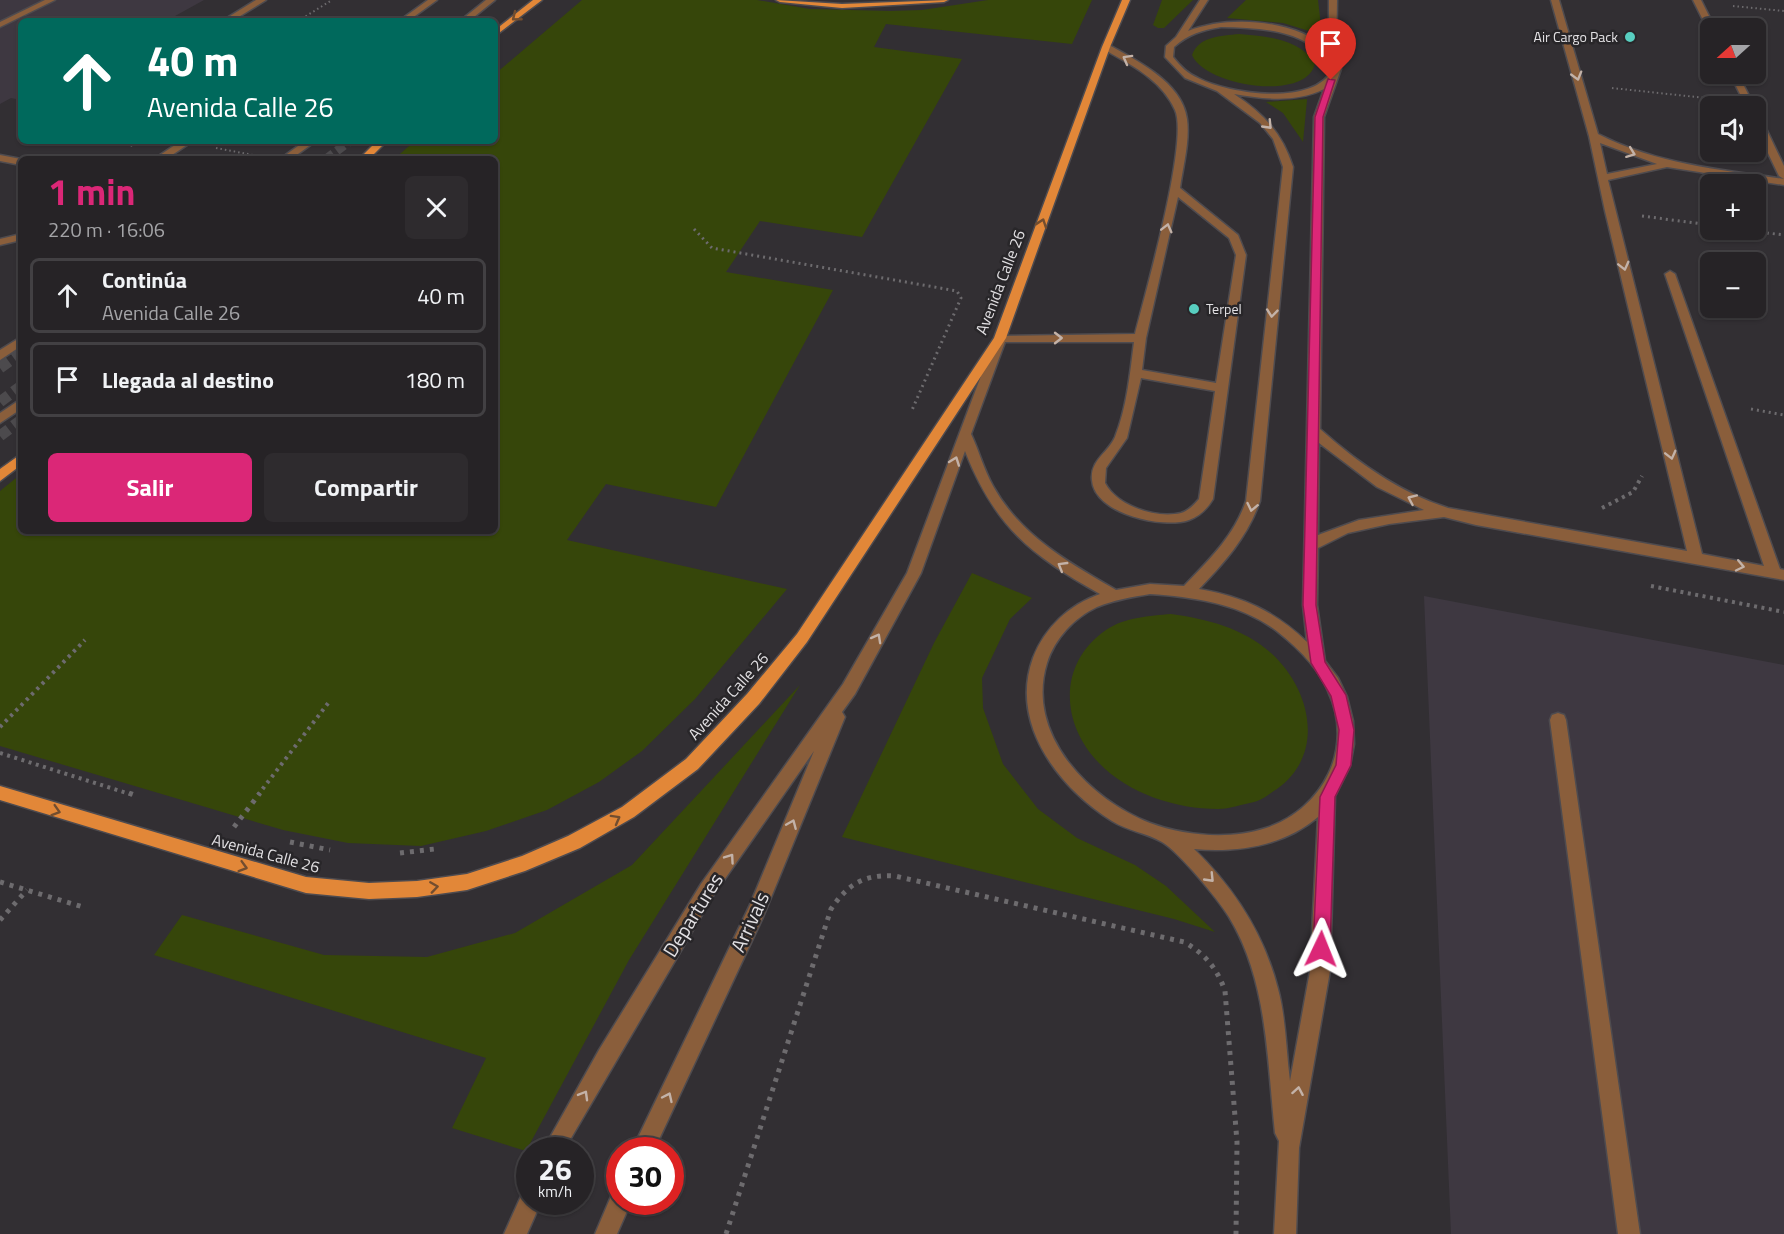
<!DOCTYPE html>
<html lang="es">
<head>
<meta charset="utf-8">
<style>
  body { margin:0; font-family:"Titillium Web",sans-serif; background:#2e2b2e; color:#f1f3f6; height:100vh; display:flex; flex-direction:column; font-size:22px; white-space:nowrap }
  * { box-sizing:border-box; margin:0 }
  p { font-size:20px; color:#a4a4a7 }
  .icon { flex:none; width:33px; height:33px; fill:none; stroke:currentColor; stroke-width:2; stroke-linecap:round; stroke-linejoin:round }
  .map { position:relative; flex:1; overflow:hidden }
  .sheet { position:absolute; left:18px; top:156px; width:480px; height:378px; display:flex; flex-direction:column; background:#262326; border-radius:9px; box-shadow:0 2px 4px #0004,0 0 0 2px #424043 }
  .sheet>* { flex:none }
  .banner { position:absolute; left:18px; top:18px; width:480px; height:126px; border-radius:9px; box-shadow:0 2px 4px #0004,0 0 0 2px #424043; background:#00695c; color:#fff; overflow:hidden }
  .needle { width:39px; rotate:249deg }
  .buttons { position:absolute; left:1700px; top:18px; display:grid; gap:12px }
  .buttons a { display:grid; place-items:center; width:66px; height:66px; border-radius:9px; background:#262326; box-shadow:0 2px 4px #0004,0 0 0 2px #424043; font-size:30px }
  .speed { position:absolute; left:516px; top:1137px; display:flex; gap:12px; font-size:30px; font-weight:700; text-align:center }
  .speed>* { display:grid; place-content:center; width:78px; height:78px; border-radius:50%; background:#262326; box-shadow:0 2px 4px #0004,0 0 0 2px #424043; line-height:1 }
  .speed small { font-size:15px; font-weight:400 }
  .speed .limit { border:9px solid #d22; background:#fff; color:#111 }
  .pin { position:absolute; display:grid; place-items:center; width:51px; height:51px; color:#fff; margin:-62px -26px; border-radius:50% 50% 50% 0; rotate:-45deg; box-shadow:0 0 6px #0007 }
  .pin .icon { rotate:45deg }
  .me { position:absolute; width:66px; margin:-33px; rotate:2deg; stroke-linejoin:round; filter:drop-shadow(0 0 4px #0008) }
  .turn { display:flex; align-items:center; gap:21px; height:126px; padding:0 30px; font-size:27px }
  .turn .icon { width:78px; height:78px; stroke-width:2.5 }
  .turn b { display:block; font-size:42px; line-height:51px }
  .round { display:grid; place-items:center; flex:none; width:63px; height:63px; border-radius:9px; background:#2e2b2e }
  .head { display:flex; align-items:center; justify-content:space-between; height:102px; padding:0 30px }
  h1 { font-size:36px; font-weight:700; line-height:45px; color:#db2777 }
  .action { display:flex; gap:12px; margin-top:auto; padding:12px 30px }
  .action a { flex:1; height:69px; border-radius:9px; background:#db2777; color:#fff; font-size:24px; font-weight:700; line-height:69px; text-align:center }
  .action a+a { background:#2e2b2e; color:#f1f3f6 }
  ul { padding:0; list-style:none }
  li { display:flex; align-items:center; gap:18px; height:75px; margin:0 12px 9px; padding:0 18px; border:3px solid #424043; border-radius:9px }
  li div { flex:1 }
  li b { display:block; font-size:22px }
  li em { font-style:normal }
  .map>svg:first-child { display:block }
  .built { fill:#3e3841 }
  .green { fill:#36460a }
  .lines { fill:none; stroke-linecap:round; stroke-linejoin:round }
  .minor-tunnel-far1 { stroke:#4c4a4d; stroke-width:9; stroke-dasharray:9 4.5; stroke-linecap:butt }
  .minor-tunnel { stroke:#4c4a4d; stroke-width:11; stroke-dasharray:11 6; stroke-linecap:butt }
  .minor-casing { stroke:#4e4b4f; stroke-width:3 }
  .major-casing { stroke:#4e4b4f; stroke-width:3 }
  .path-far3 { stroke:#6d6b6e; stroke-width:2; stroke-dasharray:1.5 3; stroke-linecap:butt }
  .path-far2 { stroke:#6d6b6e; stroke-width:3; stroke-dasharray:2 4; stroke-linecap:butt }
  .path-far1 { stroke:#6d6b6e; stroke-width:4; stroke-dasharray:3 4.5; stroke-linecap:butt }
  .path { stroke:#6d6b6e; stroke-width:5; stroke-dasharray:4 6; stroke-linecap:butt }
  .minor { fill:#8a5e3b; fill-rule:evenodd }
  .major { fill:#e28738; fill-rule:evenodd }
  .oneway { stroke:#724d2f }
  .oneway2 { stroke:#c3b2a8 }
  .route { fill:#db2777; stroke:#8e194d; stroke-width:1.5 }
  .poi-dot { fill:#58cec0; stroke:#282629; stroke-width:2 }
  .labels { text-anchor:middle; stroke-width:5; stroke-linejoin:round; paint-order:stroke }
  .far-poi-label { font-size:14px; fill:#e2e0e3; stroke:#282629; text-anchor:end }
  .street-label { font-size:16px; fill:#e2e0e3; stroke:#282629 }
  .near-street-label { font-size:20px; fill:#e2e0e3; stroke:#282629 }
</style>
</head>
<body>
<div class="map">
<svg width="1784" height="1234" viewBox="0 0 1784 1234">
  <rect width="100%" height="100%" fill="#322f33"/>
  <!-- built -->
  <path class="built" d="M0,0H204L166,21L153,19L150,21H21V100L11,98L0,104Z
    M1424,596L1784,665V1234H1451Z"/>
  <!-- green -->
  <path class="green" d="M582,0H757L810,9L890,11L922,10L988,0H1092L1072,44L886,24L874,47L962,59L862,237L760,221L726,272L833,290L716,507L606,484L567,540L787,589L695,699L642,751L599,782L547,810L486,831L421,846L348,843L283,830L0,746V491L21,474V531H495V159H394L415,141H495V74Z
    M1162,0H1193L1164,28H1158L1153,25Z
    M1246,0H1318L1322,35L1283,23L1227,18Z
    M1239,34C1266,36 1299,39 1315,63C1308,102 1206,87 1192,55C1199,36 1221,36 1239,34Z
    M1307,99V100L1303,142L1283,113L1266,102Z
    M972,573L1032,598L1010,619L982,678L983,708L1003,764L1038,809L1077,838L1135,865L1166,886L1215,932L1174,919L842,837L934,643Z
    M1171,614C1207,619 1243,628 1271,653C1311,689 1326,754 1277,789C1269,794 1263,800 1254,802C1243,804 1230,809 1218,809C1176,809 1129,794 1099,763C1060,723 1058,663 1106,630C1125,617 1150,616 1171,614Z
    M800,685L629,960L526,1151L452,1128L486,1058L154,955L182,915L324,955L427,957L515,933L632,865Z"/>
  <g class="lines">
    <!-- minor-tunnel-far1 -->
    <path class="minor-tunnel-far1" d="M326,159L350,141"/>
    <!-- minor-tunnel -->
    <path class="minor-tunnel" d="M0,368L21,353
      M0,402L21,386
      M0,436L21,420"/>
    <!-- minor casing -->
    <g class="minor-casing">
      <path id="minor" d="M45,0H55L0,27V22Z
        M256,0H266L232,21H222Z
        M428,0H437L408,21H399Z
        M486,0H495L469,21H460Z
        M1200,0H1208L1188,31C1229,15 1295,19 1329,50V0H1337L1336,59L1341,69L1324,117L1320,429C1358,463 1399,492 1448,508L1687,551L1605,211L1589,136L1551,0H1559L1598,134C1659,165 1718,169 1784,179V185L1667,167L1608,180L1702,554L1764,566L1665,274L1670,271L1675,274L1780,569L1784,570V580L1476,525L1444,517L1389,524L1348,533L1318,548L1317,605L1325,661L1338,678L1347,697L1353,721L1354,744L1350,766L1335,796L1330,971L1299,1148L1296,1234H1274L1279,1141L1275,1133C1267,1060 1268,981 1229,917C1218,899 1179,852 1162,842C1147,833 1128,831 1112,821C1059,788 1009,724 1033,658C1045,627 1069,605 1100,594C1031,555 995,527 965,451L921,573L855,694L842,712L845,717L763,917L654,1150H632L749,907L814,751L713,896L564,1150H543L599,1050L701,884L843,684L907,573L996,336L1135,334C1145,294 1189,141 1175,110C1162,80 1130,64 1103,49V45H1109C1137,61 1182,82 1187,119C1190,141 1183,166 1180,188L1238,235L1246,255L1213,499C1207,509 1200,516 1189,520C1163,529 1094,514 1092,480C1090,460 1108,453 1115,437C1127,407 1130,373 1134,342H1005L971,434C979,451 984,470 993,486C1020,535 1069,563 1116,590L1150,584L1184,586C1209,560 1234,536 1246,501L1283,167L1273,139L1260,123L1217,91L1185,78L1165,57L1166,46L1176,37ZM1221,27C1262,28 1311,29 1333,69C1314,107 1229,94 1198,78C1188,74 1180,66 1173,57L1174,47C1188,34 1203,30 1221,27ZM1324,89L1314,117L1303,605L1307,642C1274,611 1244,597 1199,589C1225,562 1248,536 1260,501L1293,167C1282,133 1264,114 1234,94C1262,99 1297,103 1324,89ZM1600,143L1657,164L1607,174ZM1178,197L1229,238L1236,255L1216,383L1142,370L1146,338ZM1141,378L1215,391L1199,499C1194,505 1188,511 1181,513C1156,519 1117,506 1105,483L1106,468L1127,438ZM1319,443L1377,487L1424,510L1359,520L1318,535ZM1150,594C1195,597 1242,604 1278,632C1297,647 1319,669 1328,691C1355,748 1323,809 1266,828C1230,840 1185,836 1150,823C1089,799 1025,734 1047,663C1055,638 1074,618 1097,607C1114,600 1132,597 1150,594ZM1318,817L1310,971L1290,1081C1286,1051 1286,1018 1278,989C1264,934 1235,889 1194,849C1237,853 1284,846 1318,817Z
        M1693,0H1701L1715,28L1708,30Z
        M1730,74H1738L1754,106H1746Z
        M1755,113L1760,116L1784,166V179L1779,176L1755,126Z
        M181,141H193L166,159H154Z
        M305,141H316L291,159H280Z
        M0,155L21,159V165L0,161Z
        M21,234V240L0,245V239Z
        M21,337V346L0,360V350Z
        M21,399V409L0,423V413Z
        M1558,713L1564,715L1566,720L1640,1234H1618L1550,720L1552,715Z
        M530,1191V1202H541L527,1234H504L522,1194Z
        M620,1191V1202H631L617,1234H595L612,1194Z"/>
    </g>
    <!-- major casing -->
    <g class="major-casing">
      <path id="major" d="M533,0H542L495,36V30Z
        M776,0L842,4L948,0L944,2L842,8L780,2Z
        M1122,0H1130L1110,47L1006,338L807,642L759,704L698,769L634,817L580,848L525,871L467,890L417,897L369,899L306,893L0,800V786L306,877L369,883L417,881L467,874L522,856L568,836L622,807L686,759L747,694L797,634L994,338L1102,47Z
        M377,141H387L369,159H359Z
        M21,454V465L0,481V469Z"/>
    </g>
    <!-- path-far3 -->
    <path class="path-far3" d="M1733,6L1784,11
      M298,21L332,0
      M1612,88L1715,99
      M95,141L135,146
      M216,148L253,155"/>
    <!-- path-far2 -->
    <path class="path-far2" d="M1642,216L1710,225
      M694,229L712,248L957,291L961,298L912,410
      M1743,230L1784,235
      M1751,409L1784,415"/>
    <!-- path-far1 -->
    <path class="path-far1" d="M1602,508L1633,492L1642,476
      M1651,586L1784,612
      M0,727L85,640
      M0,753L133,795
      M258,795L329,702"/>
    <!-- path -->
    <path class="path" d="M129,793L137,796
      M234,827L260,793
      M290,842L330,850
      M400,853L435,849
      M0,882L83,907
      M0,920L27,890
      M726,1234L831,909C848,884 864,874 895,876L1184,942C1205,954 1217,968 1225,991L1237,1142L1236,1234"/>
    <!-- minor -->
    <use href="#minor" class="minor"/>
    <!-- major -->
    <use href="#major" class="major"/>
  </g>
  <!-- one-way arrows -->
  <defs><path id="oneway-chevron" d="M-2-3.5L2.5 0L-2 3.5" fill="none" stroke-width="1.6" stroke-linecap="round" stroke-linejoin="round" transform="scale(1.5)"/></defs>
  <g class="oneway">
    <use href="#oneway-chevron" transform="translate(516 17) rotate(141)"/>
    <use href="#oneway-chevron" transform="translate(1042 223) rotate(-71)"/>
    <use href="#oneway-chevron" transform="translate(56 811) rotate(17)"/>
    <use href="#oneway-chevron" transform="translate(616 819) rotate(-29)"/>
    <use href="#oneway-chevron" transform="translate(243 867) rotate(16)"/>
    <use href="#oneway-chevron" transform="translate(434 887) rotate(-8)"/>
  </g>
  <g class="oneway2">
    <use href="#oneway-chevron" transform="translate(1127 59) rotate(-151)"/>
    <use href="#oneway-chevron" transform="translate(1577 76) rotate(74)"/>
    <use href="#oneway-chevron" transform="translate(1268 125) rotate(46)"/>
    <use href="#oneway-chevron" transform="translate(1631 153) rotate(21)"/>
    <use href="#oneway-chevron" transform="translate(1167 228) rotate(-76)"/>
    <use href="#oneway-chevron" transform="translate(1624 266) rotate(76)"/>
    <use href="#oneway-chevron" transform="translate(1272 313) rotate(96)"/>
    <use href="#oneway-chevron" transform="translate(1058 338)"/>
    <use href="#oneway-chevron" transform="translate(1671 455) rotate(76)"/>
    <use href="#oneway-chevron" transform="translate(955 461) rotate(-70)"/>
    <use href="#oneway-chevron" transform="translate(1412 499) rotate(-156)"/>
    <use href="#oneway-chevron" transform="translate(1252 507) rotate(102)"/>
    <use href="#oneway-chevron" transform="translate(1062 566) rotate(-149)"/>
    <use href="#oneway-chevron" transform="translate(1740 566) rotate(12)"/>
    <use href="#oneway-chevron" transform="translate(877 638) rotate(-61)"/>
    <use href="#oneway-chevron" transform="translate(792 824) rotate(-67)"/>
    <use href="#oneway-chevron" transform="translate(730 858) rotate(-55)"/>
    <use href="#oneway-chevron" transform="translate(1210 878) rotate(46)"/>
    <use href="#oneway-chevron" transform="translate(1298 1091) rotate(-80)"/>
    <use href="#oneway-chevron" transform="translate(584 1095) rotate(-60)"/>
    <use href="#oneway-chevron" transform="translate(668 1097) rotate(-65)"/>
  </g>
  <!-- route -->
  <path class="route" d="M1328,79L1335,80L1323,117L1316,605L1325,662L1346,695L1354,730L1351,765L1335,797L1330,949L1327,955L1321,957L1315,955L1313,949L1320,797L1336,765L1339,730L1331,696L1311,663L1303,605L1315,117Z"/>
  <!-- markers -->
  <g class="poi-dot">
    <circle cx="1630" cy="37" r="6"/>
    <circle cx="1194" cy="309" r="6"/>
  </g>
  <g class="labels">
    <!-- far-poi labels -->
    <g class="far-poi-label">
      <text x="1618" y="42">Air Cargo Pack</text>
      <text x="1206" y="314" text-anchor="start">Terpel</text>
    </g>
    <!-- street labels -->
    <g class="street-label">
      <text transform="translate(1000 282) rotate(-69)" y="6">Avenida Calle 26</text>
      <text transform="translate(728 696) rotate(-48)" y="6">Avenida Calle 26</text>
      <text transform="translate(266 853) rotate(15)" y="6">Avenida Calle 26</text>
    </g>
    <!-- near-street labels -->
    <g class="near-street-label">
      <text transform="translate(693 915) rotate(-58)" y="7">Departures</text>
      <text transform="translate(750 922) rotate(-65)" y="7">Arrivals</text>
    </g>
  </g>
</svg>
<div class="buttons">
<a><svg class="needle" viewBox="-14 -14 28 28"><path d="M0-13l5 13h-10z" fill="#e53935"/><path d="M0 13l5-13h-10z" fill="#a4a4a7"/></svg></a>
<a><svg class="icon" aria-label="sound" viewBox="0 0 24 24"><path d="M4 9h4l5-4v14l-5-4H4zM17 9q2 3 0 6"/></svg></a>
<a>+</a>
<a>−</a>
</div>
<div class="speed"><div>26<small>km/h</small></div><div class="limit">30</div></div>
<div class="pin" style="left:1331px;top:80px;background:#d93025"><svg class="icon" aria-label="arrive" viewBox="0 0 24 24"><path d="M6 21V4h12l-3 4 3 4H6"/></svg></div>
<svg class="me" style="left:1321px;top:949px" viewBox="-20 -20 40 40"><path d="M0-17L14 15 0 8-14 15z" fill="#db2777" stroke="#fff" stroke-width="4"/></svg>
<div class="banner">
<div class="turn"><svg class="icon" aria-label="ahead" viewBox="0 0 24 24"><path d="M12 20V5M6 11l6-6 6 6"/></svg><div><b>40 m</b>Avenida Calle 26</div></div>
</div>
<section class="sheet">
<div class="head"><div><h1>1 min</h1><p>220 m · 16:06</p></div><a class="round"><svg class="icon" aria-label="close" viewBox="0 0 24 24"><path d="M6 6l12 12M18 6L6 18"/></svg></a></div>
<ul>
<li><svg class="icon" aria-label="ahead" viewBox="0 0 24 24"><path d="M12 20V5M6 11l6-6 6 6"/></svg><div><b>Continúa</b><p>Avenida Calle 26</p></div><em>40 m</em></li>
<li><svg class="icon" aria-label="arrive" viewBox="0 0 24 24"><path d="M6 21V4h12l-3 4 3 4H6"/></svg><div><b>Llegada al destino</b></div><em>180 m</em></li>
</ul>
<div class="action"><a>Salir</a><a>Compartir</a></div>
</section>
</div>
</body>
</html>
